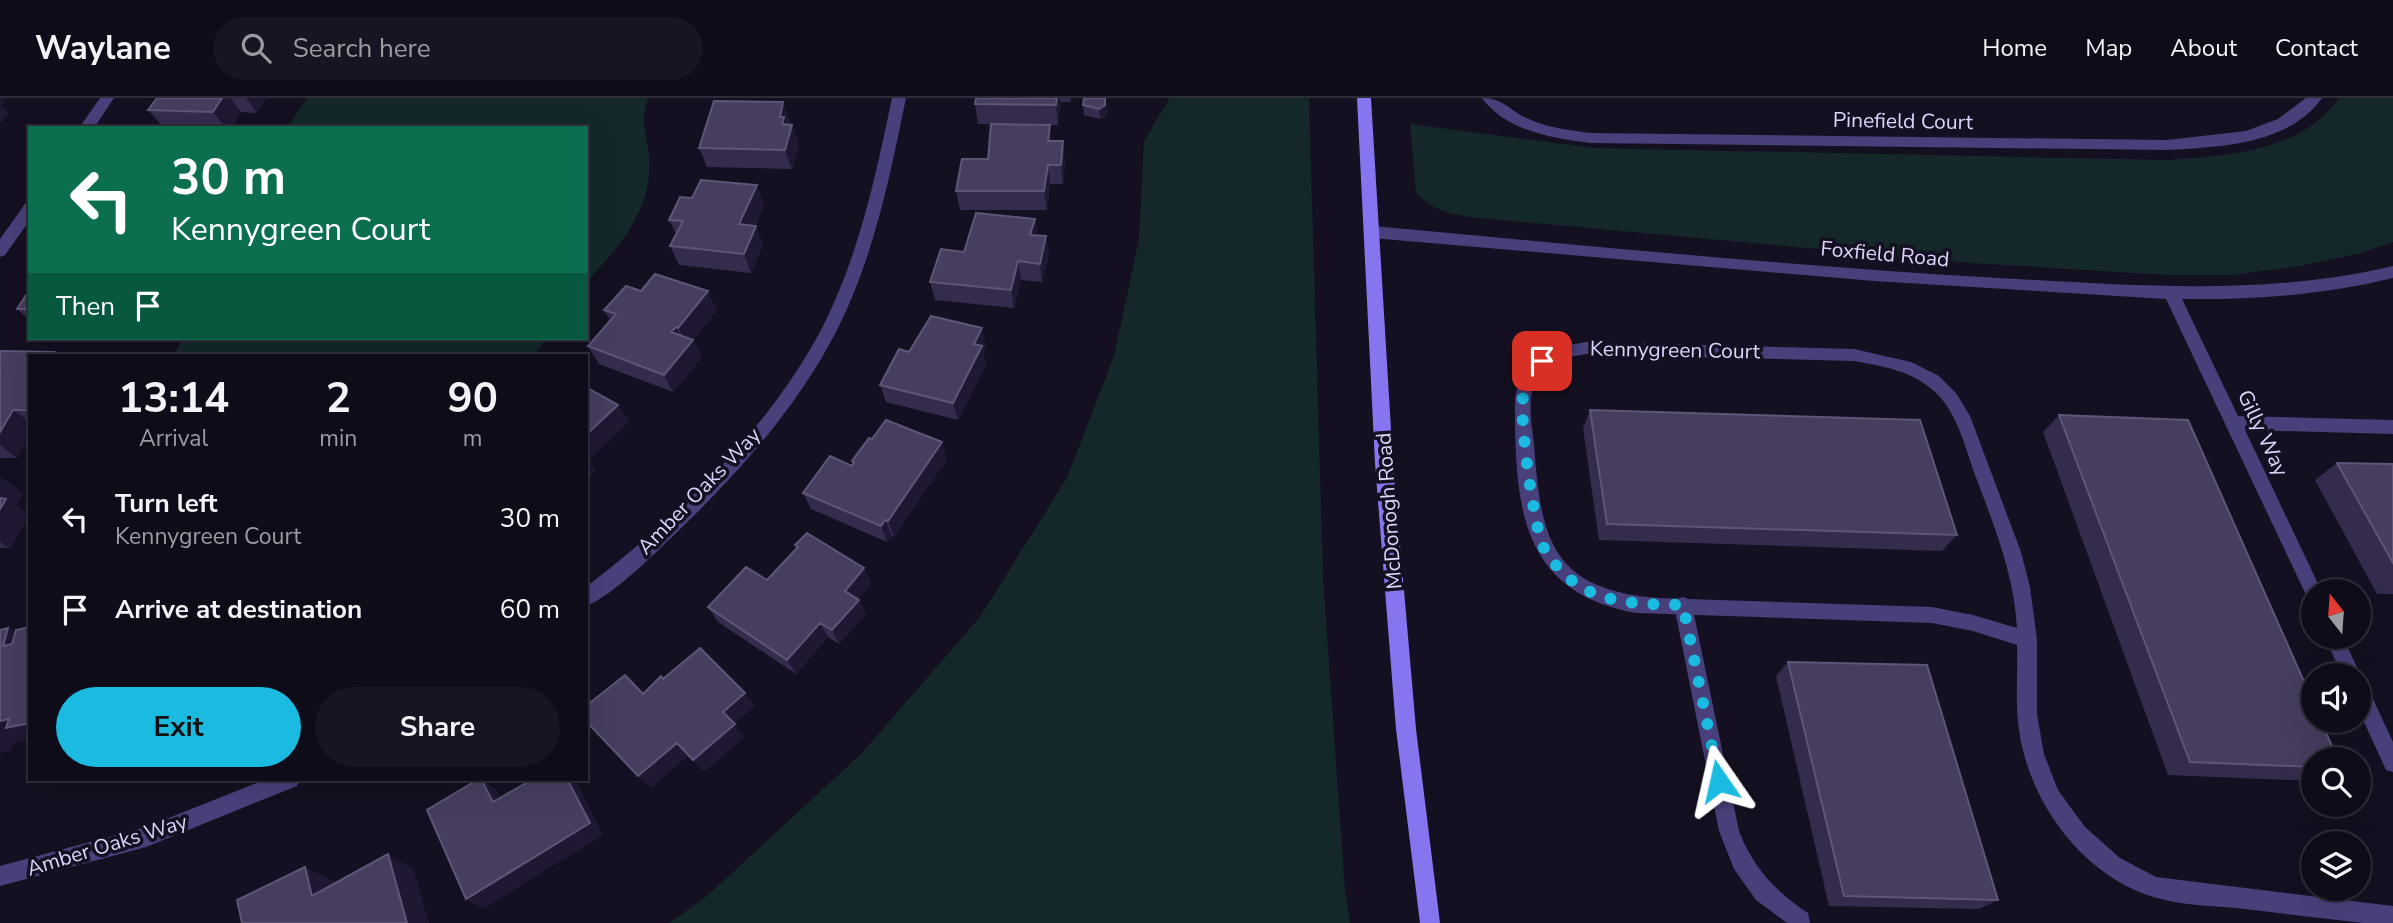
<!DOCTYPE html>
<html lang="en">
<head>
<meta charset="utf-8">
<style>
  body { margin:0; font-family:"Nunito Sans",sans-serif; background:#181522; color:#f1f3f6; height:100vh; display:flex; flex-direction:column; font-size:26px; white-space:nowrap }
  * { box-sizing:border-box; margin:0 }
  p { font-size:23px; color:#9b9ba2 }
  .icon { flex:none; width:38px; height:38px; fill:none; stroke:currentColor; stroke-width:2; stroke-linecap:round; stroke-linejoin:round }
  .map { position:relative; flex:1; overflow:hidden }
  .drawer { position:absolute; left:28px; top:256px; width:560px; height:427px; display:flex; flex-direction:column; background:#0f0c19; border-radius:0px; box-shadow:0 7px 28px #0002,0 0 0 2px #2f2c38 }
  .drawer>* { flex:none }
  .top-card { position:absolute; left:28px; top:28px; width:560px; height:214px; border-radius:0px; box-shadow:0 7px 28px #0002,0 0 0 2px #2f2c38; background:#0b6e4f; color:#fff; overflow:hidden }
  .needle { width:46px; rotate:343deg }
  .fabs { position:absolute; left:2301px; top:481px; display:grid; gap:14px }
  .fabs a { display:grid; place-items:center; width:70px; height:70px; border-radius:50%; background:#0f0c19; box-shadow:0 7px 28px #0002,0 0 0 2px #2f2c38; font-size:35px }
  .pin { position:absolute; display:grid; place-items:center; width:60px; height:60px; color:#fff; margin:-30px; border-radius:14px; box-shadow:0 4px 10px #0006 }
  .me { position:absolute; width:77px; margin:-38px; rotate:349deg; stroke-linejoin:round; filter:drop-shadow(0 0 5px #0008) }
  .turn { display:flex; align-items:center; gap:24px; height:147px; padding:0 28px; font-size:32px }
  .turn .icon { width:91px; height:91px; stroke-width:2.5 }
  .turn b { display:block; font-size:49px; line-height:60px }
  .then { display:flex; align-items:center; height:66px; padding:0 28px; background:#0003; gap:14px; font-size:26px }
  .eta { display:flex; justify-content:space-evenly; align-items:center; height:119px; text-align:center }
  .eta b { font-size:42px; font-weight:700; line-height:49px }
  .action { display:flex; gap:14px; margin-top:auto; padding:14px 28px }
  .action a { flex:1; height:80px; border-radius:42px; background:#1abae1; color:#111; font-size:28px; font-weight:700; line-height:80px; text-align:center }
  .action a+a { background:#181522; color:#f1f3f6 }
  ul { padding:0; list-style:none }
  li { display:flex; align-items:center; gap:21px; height:91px; padding:0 28px }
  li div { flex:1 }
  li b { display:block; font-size:26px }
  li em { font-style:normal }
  header { display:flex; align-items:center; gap:42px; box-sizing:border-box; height:98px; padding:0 35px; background:#0f0c19; border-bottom:2px solid #2f2c38 }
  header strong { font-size:33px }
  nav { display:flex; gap:38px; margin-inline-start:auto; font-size:24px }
  .search { width:490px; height:63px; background:#181522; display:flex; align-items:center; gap:18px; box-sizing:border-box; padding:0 24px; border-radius:38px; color:#9b9ba2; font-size:26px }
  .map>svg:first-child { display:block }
  .green { fill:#14282a }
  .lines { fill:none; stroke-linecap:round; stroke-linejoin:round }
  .service { fill:#48407a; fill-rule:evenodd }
  .minor { fill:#48407a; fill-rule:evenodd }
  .secondary { fill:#8576ef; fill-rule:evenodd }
  .wall { fill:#352b4c }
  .shaded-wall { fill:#201833 }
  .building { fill:#473d5f; stroke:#5e5577; stroke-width:2 }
  .route { stroke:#1abae1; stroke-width:12; stroke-dasharray:0 21.6 }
  .labels { text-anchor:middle; stroke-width:7; stroke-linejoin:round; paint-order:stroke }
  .street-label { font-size:21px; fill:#dcd4fa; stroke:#141021 }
</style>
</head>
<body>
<header>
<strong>Waylane</strong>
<div class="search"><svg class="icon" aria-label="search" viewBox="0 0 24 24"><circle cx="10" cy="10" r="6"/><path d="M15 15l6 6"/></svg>Search here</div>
<nav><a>Home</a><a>Map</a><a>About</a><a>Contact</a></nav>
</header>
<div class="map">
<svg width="2393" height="825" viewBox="0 0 2393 825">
  <rect width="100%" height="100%" fill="#141021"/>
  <!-- green -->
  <path class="green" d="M307,0H648C639,27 647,32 649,58C654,109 620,149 586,184V30H287Z
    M1170,0H1309L1323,479L1345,793L1350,825H669L707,798L861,656L980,519L1067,380L1114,258L1139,141L1144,43Z
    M2339,0H2393V144L2357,156L2300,168L2233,177H2167L1972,165L1469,119C1447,115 1433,112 1416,95L1410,26L1594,50L2169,62C2230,57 2301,54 2339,0Z
    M183,240H546L534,257H174Z"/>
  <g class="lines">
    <!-- service -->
    <path class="service" d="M1683,499L1689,501L1692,507L1739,733C1754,771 1775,793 1808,815L1810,825H1787L1756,802L1734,771L1719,733L1674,507L1677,501Z"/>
    <!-- minor -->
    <path class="minor" d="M100,0H114L94,30H79Z
      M892,0H906C890,78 874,158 838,230C798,309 737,377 673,438C653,457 611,499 586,508V489C678,418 769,332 823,228C859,157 876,77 892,0Z
      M1482,0C1505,0 1510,14 1531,22C1549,30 1570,32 1590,35L2167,42L2246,33L2278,21L2306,0H2322C2289,47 2219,49 2167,52L1590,45C1552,40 1506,33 1482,0Z
      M30,105V122L5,157L0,159V141L25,106Z
      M1372,128C1581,147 1790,168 1999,180C2132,187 2262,199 2393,168V180C2323,197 2254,202 2182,201L2238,318L2393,322V336L2245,332L2322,494H2314V503L2308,501L2166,201L1874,183L1372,140L1364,134Z
      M1586,244L1854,251L1911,264L1939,278L1956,295L1970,318L2021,454L2030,489L2037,542V617L2044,656L2058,692L2085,729L2120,760L2156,779L2393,808V825H2363C2320,820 2278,815 2236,810C2210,808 2182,807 2157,800C2084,780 2029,705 2019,632C2015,604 2018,575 2017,547L1973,533L1932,525L1637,515C1517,494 1515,403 1515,300C1522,261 1550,250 1586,244ZM1586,256L1854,263C1883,268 1912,273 1934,293C1957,314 1964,346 1974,374C1993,425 2014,475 2017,530L1973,517L1932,509L1657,500C1551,491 1541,441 1534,347C1532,326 1525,297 1539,278C1550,263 1568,259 1586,256Z
      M2325,539H2343L2361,578L2359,583L2366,586L2393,644V674L2386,672L2359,613V578H2342Z
      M267,681H300L297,688L146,749L0,788V768L146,729Z"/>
    <!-- secondary -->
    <path class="secondary" d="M1357,0H1371L1393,365L1416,631L1440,825H1420L1396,631L1375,365Z"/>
  </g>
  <!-- wall -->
  <path class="wall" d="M157,0H266L257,15L241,14L231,30H164L148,12Z
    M976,0H1071V4H1060L1058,27L978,26L975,6Z
    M1083,7L1107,11L1106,17L1100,21L1084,17Z
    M790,24L789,26L792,27L799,46L792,71L707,69L699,50Z
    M1052,43L1065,62L1063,86H1050L1047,112H960L956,93L988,61Z
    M764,106L755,128L763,147L751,175L679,167L670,148L676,136L669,122Z
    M1035,121L1037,137L1046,138L1049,157L1042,184L1021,182L1014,210L935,202L930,184L964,154Z
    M30,191V222L17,211Z
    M641,193L717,212L693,242L702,259L673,294L599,266L588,248L610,222L604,212Z
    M986,248L983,254L986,266L958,322L886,304L880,287L909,254Z
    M0,253L30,257V339L17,360H0Z
    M1590,312L1957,437L1942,453L1599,442L1583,330Z
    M2059,317L2314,662V683L2168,677L2043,334Z
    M947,361L894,439L892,438L887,444L811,411L803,395L852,368V363Z
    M2337,365L2393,366V496H2377L2315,382Z
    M0,379L23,395L16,407L30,417L10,450H0Z
    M795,447L864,470L871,486L858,501L866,516L839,546L828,539L796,576L718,524L708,509L767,482L797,451Z
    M1788,564L1998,802L1979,811L1829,808L1776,578Z"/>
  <!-- shaded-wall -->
  <path class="shaded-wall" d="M0,0H7L1,7L9,15L0,26Z
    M222,0H230L241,14L231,30H226L213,14Z
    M246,0H266L257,15Z
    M1057,0H1060V4L1058,27L1056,7Z
    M1106,1L1107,11L1106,17L1100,21L1099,11Z
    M783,4L790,24L788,30L792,27L799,46L792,71L785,52L780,19Z
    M1050,27L1052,46L1048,43Z
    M1063,43L1065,62L1063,86L1061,67Z
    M1048,67L1050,86L1047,112L1044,93Z
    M757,87L764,106L747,145L739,126Z
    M1035,121L1037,139L1030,137Z
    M756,128L763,147L751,175L744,156Z
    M1046,138L1049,157L1042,184L1040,166Z
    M1018,163L1021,182L1014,210L1011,192Z
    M708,193L717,212L693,242L702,259L673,294L664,277L688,248L678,230Z
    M676,229L685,247L671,234Z
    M982,230L986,248L983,254L986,266L958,322L953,305L974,246Z
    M618,307L629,324L589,363L596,373L586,382V337Z
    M13,312L30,324V339L17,360L0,347V334Z
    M942,344L947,361L894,439L888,423Z
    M0,379L23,395L16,407L30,417L10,450L0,444Z
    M885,422L892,438L887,444L881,428Z
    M864,470L871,486L852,508L845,493Z
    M859,502L866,516L839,546L832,532Z
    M820,525L828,539L796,576L787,562Z
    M8,530L30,543L3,548Z
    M745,595L755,608L733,627L723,614Z
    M9,621L30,625V642L13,645L11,653L0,655V623Z
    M735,626L745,639L704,674L693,662Z
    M677,645L688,658L651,690L638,678Z
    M481,681L497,692L509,716L493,704Z
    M567,681H575L603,737L483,811L466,801Z
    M388,756L413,771L429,825H407Z
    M305,769L333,783L340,811L312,798Z"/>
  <!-- building -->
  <path class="building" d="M157,0H222L213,14L148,12Z
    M976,0H1057L1056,7L975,6Z
    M1084,0H1105V7L1099,11L1083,7Z
    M714,3L783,4L780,19H784L782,26L792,27L785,52L699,50Z
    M991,26L1050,27L1048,43H1063L1061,67H1048L1044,93H956L962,61H988Z
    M701,82L757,87L739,126L756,128L744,156L670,148L683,123L669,122L680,99L692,100Z
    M976,115L1035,121L1030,137L1046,138L1040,166L1018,163L1011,192L930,184L941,151L964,154Z
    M655,176L708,193L678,230L676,229L671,234L693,242L664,277L588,248L616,216L604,212L626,188L641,193Z
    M30,191V211H17Z
    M931,218L982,230L974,246L982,248L953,305L880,287L899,251L909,254Z
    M0,253L54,254L52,257H30V312H13L0,334Z
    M586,289L618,307L586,337Z
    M1590,312L1920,322L1957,437L1607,426Z
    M2059,317L2188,322L2314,606V623H2321L2338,662H2314V669L2190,664Z
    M886,322L942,344L888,423L885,422L881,428L803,395L830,358L852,368L854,365L852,363L869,340L872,341Z
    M2337,365L2393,366V465Z
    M0,400L6,401L0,411Z
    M807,435L864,470L845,493L859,502L832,532L820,525L787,562L708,509L746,469L767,482L798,449L795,447Z
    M30,529V625L6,630L9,621L0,623V532L8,530L3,548L12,546L16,532Z
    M700,550L745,595L723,614L735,626L693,662L677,645L638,678L586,623V608L625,577L643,596L661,578L663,581Z
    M1788,564L1927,567L1998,802L1844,798Z
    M479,681H481L493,704L533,681H567L590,725L466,801L427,712Z
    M388,756L407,825H242L237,802L305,769L312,798Z"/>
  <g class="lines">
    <!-- route -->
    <path class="route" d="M1542,263C1531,275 1525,283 1523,299C1519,321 1534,428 1543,448C1550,463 1568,482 1583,490C1613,507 1650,506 1683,507L1719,683"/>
  </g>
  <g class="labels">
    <!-- street labels -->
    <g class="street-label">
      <text transform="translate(1903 23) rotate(1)" y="7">Pinefield Court</text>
      <text transform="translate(1885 156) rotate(5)" y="7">Foxfield Road</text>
      <text transform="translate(1675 252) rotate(1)" y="7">Kennygreen Court</text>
      <text transform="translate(2263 335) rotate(65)" y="7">Gilly Way</text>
      <text transform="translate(699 393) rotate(-46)" y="7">Amber Oaks Way</text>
      <text transform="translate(1389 413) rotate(-94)" y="7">McDonogh Road</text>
      <text transform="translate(107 747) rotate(-17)" y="7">Amber Oaks Way</text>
    </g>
  </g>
</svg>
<div class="fabs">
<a><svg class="needle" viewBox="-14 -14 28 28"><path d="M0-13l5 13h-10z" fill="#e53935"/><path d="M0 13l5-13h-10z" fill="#9b9ba2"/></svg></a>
<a><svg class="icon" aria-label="sound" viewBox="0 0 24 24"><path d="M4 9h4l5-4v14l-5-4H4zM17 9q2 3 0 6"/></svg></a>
<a><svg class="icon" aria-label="search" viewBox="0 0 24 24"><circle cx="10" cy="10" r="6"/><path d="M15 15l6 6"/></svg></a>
<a><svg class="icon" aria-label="layers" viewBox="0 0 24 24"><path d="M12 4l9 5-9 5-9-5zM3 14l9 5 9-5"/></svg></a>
</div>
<div class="pin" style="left:1542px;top:263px;background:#d93025"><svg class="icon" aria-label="arrive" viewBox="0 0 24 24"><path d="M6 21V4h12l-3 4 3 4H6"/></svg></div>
<svg class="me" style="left:1719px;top:683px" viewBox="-20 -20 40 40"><path d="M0-17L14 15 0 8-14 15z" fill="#1abae1" stroke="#fff" stroke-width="4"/></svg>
<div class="top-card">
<div class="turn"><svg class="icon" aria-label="left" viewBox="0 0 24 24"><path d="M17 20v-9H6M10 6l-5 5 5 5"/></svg><div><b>30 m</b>Kennygreen Court</div></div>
<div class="then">Then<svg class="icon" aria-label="arrive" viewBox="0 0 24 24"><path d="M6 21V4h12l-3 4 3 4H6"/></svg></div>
</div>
<section class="drawer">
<div class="eta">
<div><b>13:14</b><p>Arrival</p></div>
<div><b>2</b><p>min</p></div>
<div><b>90</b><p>m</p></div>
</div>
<ul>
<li><svg class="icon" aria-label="left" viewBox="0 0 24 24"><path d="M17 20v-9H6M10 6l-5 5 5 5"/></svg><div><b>Turn left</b><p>Kennygreen Court</p></div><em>30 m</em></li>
<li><svg class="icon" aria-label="arrive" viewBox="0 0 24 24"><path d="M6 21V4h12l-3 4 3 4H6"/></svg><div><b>Arrive at destination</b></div><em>60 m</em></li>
</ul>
<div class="action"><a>Exit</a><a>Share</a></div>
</section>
</div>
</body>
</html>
